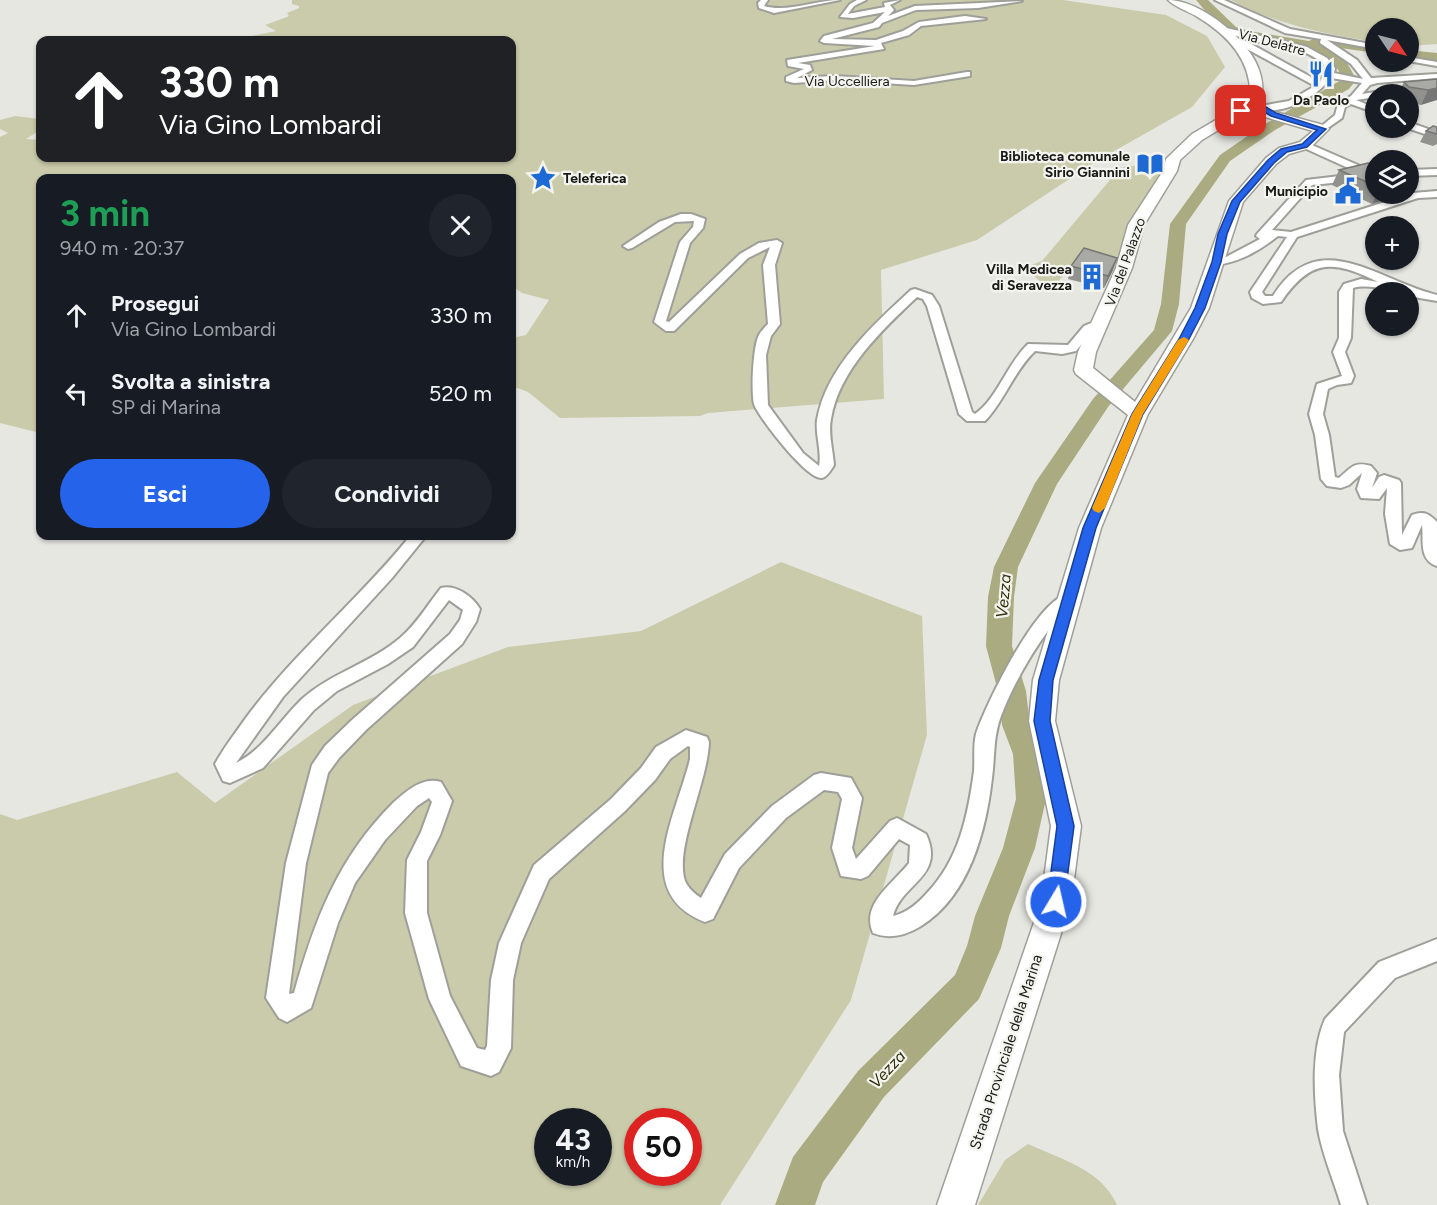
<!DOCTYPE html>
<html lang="it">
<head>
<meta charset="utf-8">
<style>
  body { margin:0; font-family:Figtree,sans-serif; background:#20242c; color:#f1f3f6; height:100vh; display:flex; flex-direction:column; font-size:22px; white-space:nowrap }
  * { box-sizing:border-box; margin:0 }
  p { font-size:20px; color:#9ea1a6 }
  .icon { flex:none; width:33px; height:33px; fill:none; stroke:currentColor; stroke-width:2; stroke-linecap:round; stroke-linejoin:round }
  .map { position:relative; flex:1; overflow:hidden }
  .details { position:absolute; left:36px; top:174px; width:480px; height:366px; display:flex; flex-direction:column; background:#171b24; border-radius:12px; box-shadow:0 2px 4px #0004 }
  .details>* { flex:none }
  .top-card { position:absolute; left:36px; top:36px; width:480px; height:126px; border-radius:12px; box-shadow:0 2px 4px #0004; background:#202124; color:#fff; overflow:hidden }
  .needle { width:39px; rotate:125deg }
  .fabs { position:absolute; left:1365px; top:18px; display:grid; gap:12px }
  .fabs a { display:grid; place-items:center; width:54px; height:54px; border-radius:50%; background:#171b24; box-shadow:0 2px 4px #0004; font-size:30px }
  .speed { position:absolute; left:534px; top:1108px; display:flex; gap:12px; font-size:30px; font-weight:700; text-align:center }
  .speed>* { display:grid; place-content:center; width:78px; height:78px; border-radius:50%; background:#171b24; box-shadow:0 2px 4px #0004; line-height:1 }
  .speed small { font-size:15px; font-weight:400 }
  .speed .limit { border:9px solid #d22; background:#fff; color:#111 }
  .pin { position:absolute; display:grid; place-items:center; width:51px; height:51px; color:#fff; margin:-26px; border-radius:12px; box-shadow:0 3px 9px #0006 }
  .me { position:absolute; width:66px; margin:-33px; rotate:9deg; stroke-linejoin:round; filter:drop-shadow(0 0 4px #0008) }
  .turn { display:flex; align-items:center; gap:21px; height:126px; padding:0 24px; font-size:27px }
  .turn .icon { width:78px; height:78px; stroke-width:2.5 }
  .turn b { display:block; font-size:42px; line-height:51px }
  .round { display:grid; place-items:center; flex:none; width:63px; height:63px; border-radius:32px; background:#20242c }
  .overview { display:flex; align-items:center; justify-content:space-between; height:102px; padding:0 24px }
  h1 { font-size:36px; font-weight:700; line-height:45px; color:#1e9e55 }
  .primary-button { display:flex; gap:12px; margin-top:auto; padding:12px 24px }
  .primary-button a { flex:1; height:69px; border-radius:36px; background:#2563eb; color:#fff; font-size:24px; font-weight:700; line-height:69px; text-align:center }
  .primary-button a+a { background:#20242c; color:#f1f3f6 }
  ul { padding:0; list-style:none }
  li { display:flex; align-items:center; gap:18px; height:78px; padding:0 24px }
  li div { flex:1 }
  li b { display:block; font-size:22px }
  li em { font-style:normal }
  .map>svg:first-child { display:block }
  .green { fill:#cacbab; fill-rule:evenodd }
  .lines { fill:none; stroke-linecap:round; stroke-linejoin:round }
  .river { fill:#abab81; fill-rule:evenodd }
  .street-casing { stroke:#9f9f9a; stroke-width:4 }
  .secondary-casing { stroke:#9f9f9a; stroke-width:3 }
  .street { fill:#fff; fill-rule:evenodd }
  .secondary { fill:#fff; fill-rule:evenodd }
  .wall { fill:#91928e }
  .shaded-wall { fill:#767774 }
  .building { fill:#a9aaa5; stroke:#767774; stroke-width:1.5 }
  .route { fill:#2563eb; stroke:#184099; stroke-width:1.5 }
  .slow { fill:#f59e0b }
  .labels { text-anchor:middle; stroke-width:4.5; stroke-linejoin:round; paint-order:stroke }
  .far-street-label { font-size:14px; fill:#1a1a18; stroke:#f4f4ef }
  .far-poi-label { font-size:14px; font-weight:bold; fill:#1a1a18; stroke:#f4f4ef; text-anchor:end }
  .street-label { font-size:15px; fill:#1a1a18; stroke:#f4f4ef }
  .water-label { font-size:16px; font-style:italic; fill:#2f2e0a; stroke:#f4f4ef }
</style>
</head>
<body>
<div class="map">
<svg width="1437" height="1205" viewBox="0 0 1437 1205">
  <rect width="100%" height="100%" fill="#e7e7e2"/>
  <!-- green -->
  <path class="green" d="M292,0H1063L1166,15L1207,36L1225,67L1192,107L1095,162L977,240L881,270L884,399L708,413L700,416L560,418L528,392L512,386V338L526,335L549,300L522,293L512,286V178H40V433L0,423V137L8,133L0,129V120L15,116L40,119V130L26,139L40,140V158H512V40H245L241,38L276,31L265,25L287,17L289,16L287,13L299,8V6L292,4Z
    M1231,0H1437V44L1409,46L1408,28H1376L1375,42C1326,34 1276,25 1231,0Z
    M1127,166H1138L1162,175L1116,269L1078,258L1057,283L1071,292L1044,284L1023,268L1042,261L1120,168Z
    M781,562L922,616L927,735L851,1000L720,1205H0V814L17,820L177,772L215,803L353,705L508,647L641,631ZM548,1122H598V1173H548ZM638,1122H688V1173H638Z
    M1028,1144C1061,1159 1102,1170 1117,1205H978L1005,1160Z"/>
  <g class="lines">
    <!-- river -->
    <path class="river" d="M1196,0H1208L1236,27L1249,31L1309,41L1315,38L1376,46V53L1326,46C1342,54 1349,64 1356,80L1349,89L1275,130L1230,161L1186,224L1179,304L1172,331L1108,407L1057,484L1018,567L1014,597L1012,646L1026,691L1030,725L1043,754L1046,799L1035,848L1009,916L1001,948L979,999L884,1097L823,1182L815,1205H775L793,1157L858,1071L955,975L967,946L975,916L1003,848L1016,799L1013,754L1002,725L998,691L986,646L988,597L994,567L1035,483L1093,399L1154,330L1161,304L1170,224L1220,155L1265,124L1343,79C1323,32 1269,50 1229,32C1217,26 1205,10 1196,0Z
      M1408,50L1437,53V61L1408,58Z"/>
    <!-- street casing -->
    <g class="street-casing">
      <path id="street" d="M761,0H768L764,6C787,13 816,0 840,0L774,13L759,8L758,3Z
        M857,0H866L854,6L848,14L885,7L884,3L900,0L890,5L894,10L888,16L915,6L1022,1L978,8L916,10L882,23L879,27L832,39L876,40L903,31L919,22L965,16L986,19L921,26L909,35L881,43L884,49L798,63L810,65L812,70L797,78L834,76L914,81L967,72H970V76L914,85L834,80L794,83L786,81V77L804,69L788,66L787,60L875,46L824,43L820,41L824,36L873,23L885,12L853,18L840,17L850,4Z
        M1215,0H1224L1290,29L1376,45V49L1327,40L1357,60L1371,78L1437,74V78L1377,83L1370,85L1362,94L1408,87H1437V91L1376,94V97L1356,100L1376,108V113L1351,104L1345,107L1342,118L1322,132L1318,129L1335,115L1338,104L1351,96L1362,83L1331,78C1316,97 1286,114 1260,110V106L1289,101L1315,86L1236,43V39H1242L1320,82L1327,68C1309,48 1284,47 1259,42C1245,39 1232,34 1218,30V26L1307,47L1327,58L1335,68L1334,73L1363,79L1351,64L1320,43L1321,39L1285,33Z
        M1408,57L1437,62V66L1408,61Z
        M1408,122L1437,132V138L1407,128Z
        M1305,142L1367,169L1376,170V176L1365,175L1341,182L1312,185L1272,230L1291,232L1413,193L1437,191V197L1418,198L1297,237L1262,292L1265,296H1273C1318,224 1378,281 1437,295V301L1408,296V292C1390,292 1370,283 1353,288L1351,338L1345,352L1354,376L1351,383L1337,385L1328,389L1323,414L1329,435L1335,477L1339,478C1351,468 1354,461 1371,466L1377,473L1372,488L1379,477L1384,475L1399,480L1401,483L1402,535L1412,515C1424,511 1428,513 1437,522V566C1418,560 1424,539 1422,525L1412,548L1400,550L1390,544L1385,514L1387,488L1379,499L1361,498L1357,489L1362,473L1349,485L1341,488L1327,486L1321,479L1315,435L1309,414L1317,384L1342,376L1333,352L1339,338V292L1344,284L1361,279L1378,282C1333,260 1311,258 1281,302L1263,304L1252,298L1250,292L1287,237L1278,236C1259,251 1240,262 1216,265L1210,262L1226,257L1260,239L1256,236L1257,234L1306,180L1340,176L1357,172L1302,147V143Z
        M1437,169V175L1408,176V170Z
        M681,214H691L705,219L703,228L690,243L666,321L669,322L740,254L759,243L777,240L782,243L775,265L780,324L771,336L766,355L768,405L803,453L819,466C822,451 815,435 817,420C826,367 874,324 911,290L915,289L932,295L939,306L972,412L975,414C997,399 1007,364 1028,344L1068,345L1084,326L1101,319L1107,323L1092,332L1076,351L1062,354L1035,351C1014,371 1005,400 985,421H967L959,414L927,306L923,299L917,297C882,330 839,370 831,419C828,434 833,450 834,465C831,470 827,477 822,478C808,481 758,417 754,404C751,391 753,346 759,335C761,331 765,327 768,324L763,265L770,247L748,258L674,331H666L654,322L680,242L693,227L694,221L675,222L632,248L628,249L623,246L659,222Z
        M410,536H426L392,578L283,697L236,763C264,749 280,720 302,699C331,673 371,663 400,638C416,625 428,604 441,588C456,584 473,597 480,609L476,622L462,644L366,730L339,758L328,773L306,863L289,994L294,993C315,919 338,858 393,803C405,792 423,776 441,782L452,801L440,835L427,861V913L450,996L477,1048L485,1050L487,1046L491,980L499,943L534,865L611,799L641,768L656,747L686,730L707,737L709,742C708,781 674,849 685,881C688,888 695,894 701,898L725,854L772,806L814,775L821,773L851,778L862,798L852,848L856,859L890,821L897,818L926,834C946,877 901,883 893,916C907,913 918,903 927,893C959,860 968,815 974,771C975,759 973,746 976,734C984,708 1043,584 1075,594L1077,598C1071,609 1058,618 1050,628C1030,655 1013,685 1001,716C993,737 995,756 992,778C986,831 969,896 921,926C906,935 890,940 873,933C860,904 894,883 909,863L910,845L899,839L868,876L861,879L841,876L832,848L842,799L838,792L824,790L786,818L739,868L713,919L705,922C630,893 677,814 690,759V747L688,746L670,759L655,780L625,811L549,879L521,943L513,980L511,1048L499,1072L491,1076L461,1066L429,999L405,913L407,860L421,832L432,802L429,798L417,806L385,840L355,883L338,923L311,1008L287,1022L279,1018L266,998L286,863L312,765L325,746L352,720L450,634L460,620L463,610L449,600L413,647L388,664L337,691L314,710L263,768L230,783L223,781L215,764C223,749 234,735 243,722C292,654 358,601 410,536Z
        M1437,939V961L1395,978L1344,1032L1339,1075L1343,1131L1367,1205H1341C1334,1181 1322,1154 1318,1129C1314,1095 1311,1051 1325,1019L1379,962Z"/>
    </g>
    <!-- secondary casing -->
    <g class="secondary-casing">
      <path id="secondary" d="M1168,0C1200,0 1249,39 1259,70C1263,81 1263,91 1262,102L1257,107L1327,126L1329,129L1310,148L1289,154L1276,164L1243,202L1209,308L1193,339L1148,414L1101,528L1059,680L1055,721L1081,826L1071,902L975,1205H937L1041,902L1051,826L1029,721L1033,680L1079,528L1128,415L1076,374L1074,370L1078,352L1116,268L1128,225L1163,171L1166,159L1192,134L1250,100C1253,61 1228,35 1196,16C1187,11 1175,7 1168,0ZM1248,112L1313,131L1300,142L1279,148L1266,158L1229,201L1191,308L1135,402L1093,368L1096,352L1132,268L1144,225L1177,171L1180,160L1202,140Z"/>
    </g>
    <!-- street -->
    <use href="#street" class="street"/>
    <!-- secondary -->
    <use href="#secondary" class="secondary"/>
  </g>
  <!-- wall -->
  <path class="wall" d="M1437,79L1421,105L1408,102V94H1398L1404,82Z
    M1437,127V144L1433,146L1420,142L1426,131Z
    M1376,166V194H1402H1401L1372,204L1332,185L1339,170Z
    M1071,266L1113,270L1104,288L1068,279Z"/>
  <!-- shaded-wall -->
  <path class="shaded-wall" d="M1437,88V100L1421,105L1428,90Z
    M1377,194H1402H1401L1372,204Z
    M1117,258L1113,270L1104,288L1108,276Z"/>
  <!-- building -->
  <path class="building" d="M1437,79V88L1428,90L1409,87L1404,82Z
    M1433,126L1437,127V134L1426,131Z
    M1368,163L1376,166V186L1339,170Z
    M1084,248L1117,258L1108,276L1071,266Z"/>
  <!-- route -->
  <path class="route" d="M1252,105L1266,107L1276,113L1326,129L1307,147L1287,152L1274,163L1240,202L1227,234L1221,262L1205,308L1189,339L1143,414L1096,528L1053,680L1050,721L1074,826L1064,902L1062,908L1056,910L1049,908L1047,902L1057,826L1034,721L1039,680L1083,528L1132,414L1179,339L1195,308L1212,262L1218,234L1232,201L1268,160L1281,149L1302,144L1317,130L1271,116L1261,110L1253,109L1241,113L1237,111Z"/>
  <!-- slow -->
  <path class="slow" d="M1184,337L1189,340L1143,414L1105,508L1099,513L1094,511L1092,508L1132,414L1178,340Z"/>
  <!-- icons -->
  <defs>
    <g id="restaurant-bare" transform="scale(2.07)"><path d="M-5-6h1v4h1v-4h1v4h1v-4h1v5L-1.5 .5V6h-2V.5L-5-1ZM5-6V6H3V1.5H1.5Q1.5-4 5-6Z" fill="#1e6ad5" stroke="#f4f4ef" stroke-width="2.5" paint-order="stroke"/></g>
    <g id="library-bare" transform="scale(2.07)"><path d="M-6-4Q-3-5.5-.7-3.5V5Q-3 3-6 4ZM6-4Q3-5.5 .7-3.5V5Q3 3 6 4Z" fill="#1e6ad5" stroke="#f4f4ef" stroke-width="2.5" paint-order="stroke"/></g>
    <g id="sight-bare" transform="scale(2.07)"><path d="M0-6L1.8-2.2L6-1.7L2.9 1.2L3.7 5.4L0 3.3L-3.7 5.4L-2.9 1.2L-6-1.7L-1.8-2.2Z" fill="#1e6ad5" stroke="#f4f4ef" stroke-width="2.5" paint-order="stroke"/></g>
    <g id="civic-bare" transform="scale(2.07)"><path d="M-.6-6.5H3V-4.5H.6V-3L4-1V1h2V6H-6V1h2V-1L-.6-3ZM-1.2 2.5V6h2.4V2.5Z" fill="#1e6ad5" stroke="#f4f4ef" stroke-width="2.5" paint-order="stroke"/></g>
    <g id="building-bare" transform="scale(2.07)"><path d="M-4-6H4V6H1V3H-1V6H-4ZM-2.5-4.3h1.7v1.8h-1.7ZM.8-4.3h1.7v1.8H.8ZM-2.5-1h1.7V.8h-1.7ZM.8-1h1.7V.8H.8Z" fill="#1e6ad5" stroke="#f4f4ef" stroke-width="2.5" paint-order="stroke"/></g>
  </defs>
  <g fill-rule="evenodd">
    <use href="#restaurant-bare" x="1321" y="74"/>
    <use href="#library-bare" x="1150" y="164"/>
    <use href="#sight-bare" x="543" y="178"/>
    <use href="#civic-bare" x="1348" y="191"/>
    <use href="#building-bare" x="1092" y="277"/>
  </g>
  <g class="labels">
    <!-- far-street labels -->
    <g class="far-street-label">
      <text transform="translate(1272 42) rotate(15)" y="5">Via Delatre</text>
      <text x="847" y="86">Via Uccelliera</text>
      <text transform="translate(1125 262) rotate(-70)" y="5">Via del Palazzo</text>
    </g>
    <!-- far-poi labels -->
    <g class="far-poi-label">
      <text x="1321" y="105" text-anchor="middle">Da Paolo</text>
      <text x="1130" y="161">Biblioteca comunale<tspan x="1130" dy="16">Sirio Giannini</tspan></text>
      <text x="563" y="183" text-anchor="start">Teleferica</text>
      <text x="1328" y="196">Municipio</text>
      <text x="1072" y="274">Villa Medicea<tspan x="1072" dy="16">di Seravezza</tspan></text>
    </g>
    <!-- street labels -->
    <g class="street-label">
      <text transform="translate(1006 1052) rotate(-72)" y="5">Strada Provinciale della Marina</text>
    </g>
    <!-- water labels -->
    <g class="water-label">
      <text transform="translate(1003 596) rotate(-85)" y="6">Vezza</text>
      <text transform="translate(887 1069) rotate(-47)" y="6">Vezza</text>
    </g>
  </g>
</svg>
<div class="fabs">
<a><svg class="needle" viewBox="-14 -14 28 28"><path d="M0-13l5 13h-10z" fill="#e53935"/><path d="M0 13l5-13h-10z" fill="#9ea1a6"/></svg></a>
<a><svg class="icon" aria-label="search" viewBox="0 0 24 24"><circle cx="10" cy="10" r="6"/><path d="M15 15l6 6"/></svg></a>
<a><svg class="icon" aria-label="layers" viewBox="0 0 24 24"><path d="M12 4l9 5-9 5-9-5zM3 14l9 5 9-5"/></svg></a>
<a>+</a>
<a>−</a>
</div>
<div class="speed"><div>43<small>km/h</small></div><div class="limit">50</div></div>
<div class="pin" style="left:1241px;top:111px;background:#d93025"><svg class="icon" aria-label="arrive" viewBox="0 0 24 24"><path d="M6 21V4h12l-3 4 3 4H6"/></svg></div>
<svg class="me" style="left:1056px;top:902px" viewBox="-20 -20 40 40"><circle r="17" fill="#2563eb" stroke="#fff" stroke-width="3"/><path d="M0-11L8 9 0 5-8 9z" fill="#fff"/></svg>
<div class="top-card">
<div class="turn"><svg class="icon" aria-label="ahead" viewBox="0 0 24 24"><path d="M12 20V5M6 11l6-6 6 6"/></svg><div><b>330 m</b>Via Gino Lombardi</div></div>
</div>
<section class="details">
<div class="overview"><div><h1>3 min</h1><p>940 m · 20:37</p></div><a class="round"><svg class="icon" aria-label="close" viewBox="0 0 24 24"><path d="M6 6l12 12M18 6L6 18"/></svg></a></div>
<ul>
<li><svg class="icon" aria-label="ahead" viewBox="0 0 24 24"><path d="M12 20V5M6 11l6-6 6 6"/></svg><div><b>Prosegui</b><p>Via Gino Lombardi</p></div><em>330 m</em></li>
<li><svg class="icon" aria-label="left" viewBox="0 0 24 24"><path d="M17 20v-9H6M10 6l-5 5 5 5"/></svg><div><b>Svolta a sinistra</b><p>SP di Marina</p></div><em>520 m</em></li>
</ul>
<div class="primary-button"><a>Esci</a><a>Condividi</a></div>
</section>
</div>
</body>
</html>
